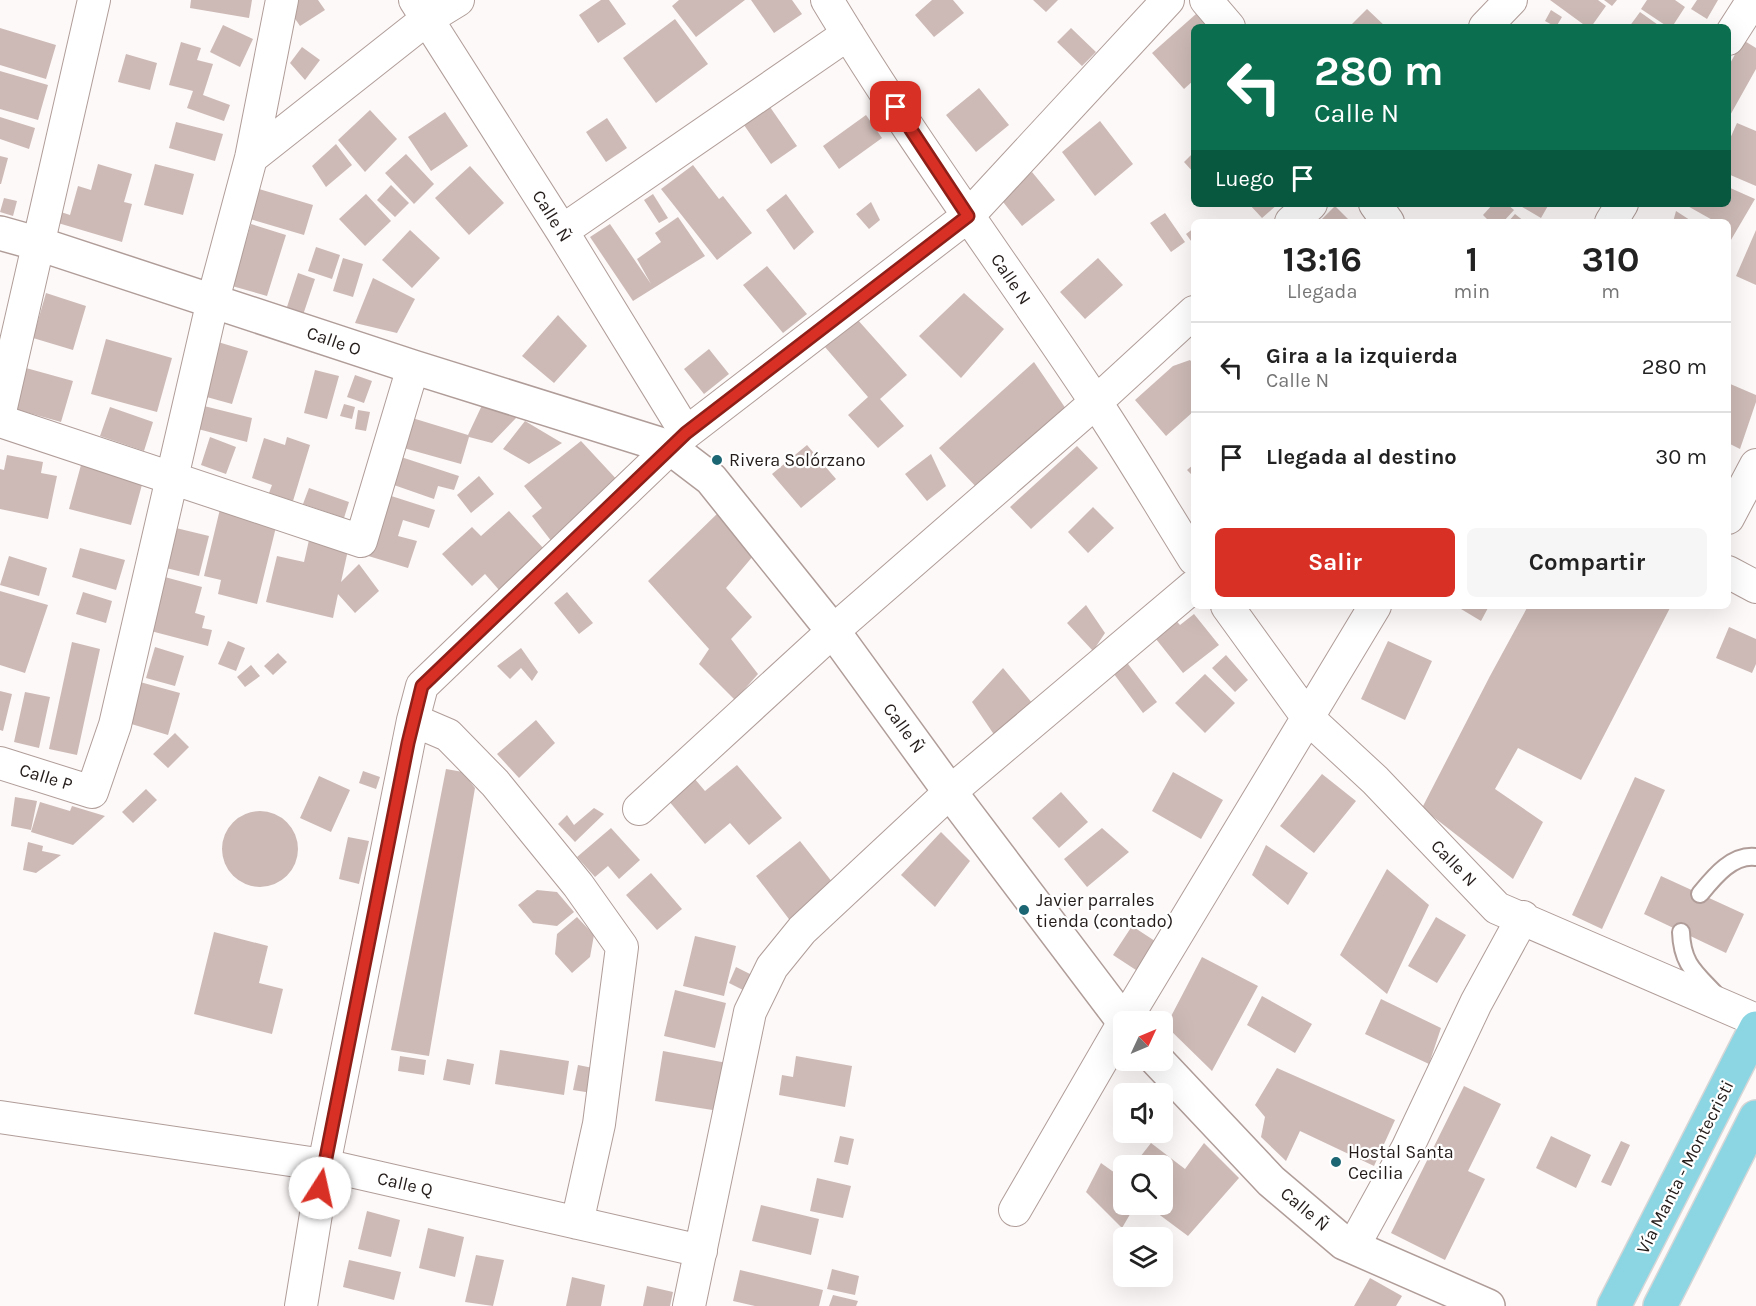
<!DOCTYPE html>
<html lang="es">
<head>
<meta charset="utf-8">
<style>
  body { margin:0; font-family:Karla,sans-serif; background:#f6f6f6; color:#222; height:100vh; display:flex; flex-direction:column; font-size:22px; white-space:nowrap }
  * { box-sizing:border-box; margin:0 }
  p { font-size:20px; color:#767676 }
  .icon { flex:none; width:33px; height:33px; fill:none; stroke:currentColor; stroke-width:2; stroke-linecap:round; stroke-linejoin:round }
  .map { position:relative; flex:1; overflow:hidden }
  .panel { position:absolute; left:1191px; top:219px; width:540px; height:390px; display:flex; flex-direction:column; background:#fff; border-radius:9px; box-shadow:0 6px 24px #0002 }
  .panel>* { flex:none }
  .hud { position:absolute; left:1191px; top:24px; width:540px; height:183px; border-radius:9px; box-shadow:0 6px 24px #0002; background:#0b6e4f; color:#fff; overflow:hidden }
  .needle { width:39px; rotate:46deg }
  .tools { position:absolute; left:1113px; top:1011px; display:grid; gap:12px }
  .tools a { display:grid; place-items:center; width:60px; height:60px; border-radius:9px; background:#fff; box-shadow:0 6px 24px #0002; font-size:30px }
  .pin { position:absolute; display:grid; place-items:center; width:51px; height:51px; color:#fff; margin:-26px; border-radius:12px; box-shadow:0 3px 9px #0006 }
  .me { position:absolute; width:66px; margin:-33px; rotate:10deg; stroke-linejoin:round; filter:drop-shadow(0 0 4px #0008) }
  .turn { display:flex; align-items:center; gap:21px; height:126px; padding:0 24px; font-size:27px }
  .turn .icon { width:78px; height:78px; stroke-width:2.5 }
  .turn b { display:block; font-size:42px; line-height:51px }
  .then { display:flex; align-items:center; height:57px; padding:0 24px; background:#0003; gap:12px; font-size:22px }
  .eta { display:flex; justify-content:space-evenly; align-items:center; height:102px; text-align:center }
  .eta b { font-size:36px; font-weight:700; line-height:42px }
  .action { display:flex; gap:12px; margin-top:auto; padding:12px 24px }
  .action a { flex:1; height:69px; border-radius:9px; background:#d93025; color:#fff; font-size:24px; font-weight:700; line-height:69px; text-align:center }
  .action a+a { background:#f6f6f6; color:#222 }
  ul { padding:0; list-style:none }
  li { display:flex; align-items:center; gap:18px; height:90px; padding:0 24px; border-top:2px solid #e0e0e0 }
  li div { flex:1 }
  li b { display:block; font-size:22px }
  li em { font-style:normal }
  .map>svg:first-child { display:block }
  .building { fill:#cdbab6 }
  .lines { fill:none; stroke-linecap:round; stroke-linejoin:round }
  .lane-casing { stroke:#b09d99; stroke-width:20 }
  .street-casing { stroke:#b09d99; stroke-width:34 }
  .secondary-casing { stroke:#b09d99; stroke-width:36 }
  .primary-casing { stroke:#d7d6d6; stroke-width:36 }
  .lane { stroke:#fff; stroke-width:16 }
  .street { stroke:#fff; stroke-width:32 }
  .secondary { stroke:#fff; stroke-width:33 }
  .primary { stroke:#8cd5e3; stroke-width:33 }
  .route-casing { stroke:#8d1f18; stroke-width:15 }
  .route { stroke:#d93025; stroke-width:10 }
  .poi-dot { fill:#1c6573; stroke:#fff; stroke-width:2 }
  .labels { text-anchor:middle; stroke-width:4.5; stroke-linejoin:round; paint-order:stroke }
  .street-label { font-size:18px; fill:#231c1a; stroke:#fff }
  .poi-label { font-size:18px; fill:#231c1a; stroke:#fff; text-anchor:start }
</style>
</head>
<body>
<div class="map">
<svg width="1756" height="1306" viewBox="0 0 1756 1306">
  <rect width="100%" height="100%" fill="#fdf9f8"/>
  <!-- building -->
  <path class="building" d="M191,0H252L249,18L190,8Z
    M291,0H318L325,10L300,26L285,4Z
    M601,0H609L626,24L598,43L579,15Z
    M679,0H745L696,37L672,6Z
    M751,0H792L802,14L774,33Z
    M932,0H953L964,13L934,37L915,15Z
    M1033,0H1058L1046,12Z
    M1550,0H1598L1606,6L1591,27H1587Z
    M1604,0H1617L1612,6Z
    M1647,0H1675L1685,7L1672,27H1668L1641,9Z
    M1697,0H1718L1707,19L1691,9Z
    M1367,9L1386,27H1349Z
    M1551,10L1562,17L1556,27L1545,21Z
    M1640,12L1661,27H1629Z
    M1196,14L1208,27H1194V80L1184,89L1152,53Z
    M675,19L708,64L656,103L623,58Z
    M223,25L253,39L240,67L210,52Z
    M0,28L56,45L46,79L0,65Z
    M1071,28L1096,52L1082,66L1057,42Z
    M1743,40L1756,48V69L1728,119V67Z
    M181,42L201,48L197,60L213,64L203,95L230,105L224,121L187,108L193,91L169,85Z
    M302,47L320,60L305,80L290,63Z
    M126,54L157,63L150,90L118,82Z
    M0,71L48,85L38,120L0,109Z
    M979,88L1009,125L976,152L946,115Z
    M770,107L797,146L771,164L744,125Z
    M370,110L397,139L365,172L338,140Z
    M445,112L468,146L431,171L408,137Z
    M866,115L882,138L839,169L823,146Z
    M0,117L35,128L29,149L0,139Z
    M607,118L627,148L606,162L586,132Z
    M1100,121L1133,164L1095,196L1062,152Z
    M176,122L223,134L215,161L169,148Z
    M1737,123L1756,131V186L1728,174V143Z
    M336,144L352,165L326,187L312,166Z
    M1194,152V173L1184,162Z
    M406,154L434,184L414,204L385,173Z
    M0,156L8,158L1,184H0Z
    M98,164L132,174L124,202L132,204L122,242L58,223L61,212L70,215L78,186L91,190Z
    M155,164L194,174L183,215L144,205Z
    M693,165L719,199L723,196L752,233L717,260L661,189Z
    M470,166L504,203L469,235L435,198Z
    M1032,172L1055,200L1022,226L1000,198Z
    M391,185L409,203L395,217L377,200Z
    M1728,187L1755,199L1728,245V222H1716L1684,204H1728Z
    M259,189L313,205L304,235L250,219Z
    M366,194L391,221L365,246L339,219Z
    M653,194L668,218L659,223L644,200Z
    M786,194L814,232L794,250L766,210Z
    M4,198L17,201L13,216L0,212Z
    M871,202L880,220L869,229L856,214Z
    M1249,204H1278L1262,218Z
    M1493,204H1507L1514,210L1503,222H1490L1483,215Z
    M1517,204H1549L1541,218Z
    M1335,206L1351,222H1319Z
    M1676,211L1693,222H1673Z
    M1165,213L1185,242L1171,252L1150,223Z
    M1515,214L1525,222H1508Z
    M678,217L705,256L633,301L590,237L610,224L651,284L637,259L661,242L655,233Z
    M251,224L286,235L267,296L232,286Z
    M1194,228V245L1186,234Z
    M410,230L440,258L412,288L382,260Z
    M1756,230V285L1736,276Z
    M316,247L340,255L332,279L308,271Z
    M343,258L363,264L353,297L333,291Z
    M1098,258L1123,285L1085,319L1060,292Z
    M767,266L807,314L783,333L743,285Z
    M298,273L315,279L303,315L286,310Z
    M373,278L415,299L397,333L355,323Z
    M46,293L86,306L73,350L33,338Z
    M964,293L1004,329L961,378L919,336Z
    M558,315L587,346L554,383L522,356Z
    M857,319L907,375L880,399L904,426L878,448L848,415L868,397L825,347Z
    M106,339L172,358L157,412L91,394Z
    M218,342L248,351L232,404L203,396Z
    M709,349L729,374L704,394L684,369Z
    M1190,360L1194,365V411L1166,436L1135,400L1173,366Z
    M1034,362L1066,409L981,492L939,448Z
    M26,368L73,381L61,422L15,409Z
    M315,370L339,376L327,419L304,413Z
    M355,375L372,381L364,403L347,397Z
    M1728,383L1756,395V402L1740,449L1728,443Z
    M484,401L517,417L492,443L469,437L461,464L400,447L409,417L468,435Z
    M344,404L355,407L352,419L340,416Z
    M204,406L252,418L247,442L198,429Z
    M110,407L153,422L144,451L100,436Z
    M358,410L370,412L366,431L355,429Z
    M525,421L562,443L529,464L503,449Z
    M210,437L236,447L226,474L201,465Z
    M287,437L310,445L293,501L269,493L272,485L252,478L264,438L285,445Z
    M581,441L620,483L552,542L532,516L542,508L524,486Z
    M807,445L836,479L801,508L772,474Z
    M1077,446L1098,468L1031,529L1010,507Z
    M931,454L946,486L927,501L905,474Z
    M7,455L43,462L41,473L57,476L48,519L0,509V469L4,470Z
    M401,457L459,476L454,490L438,486L434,499L391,484Z
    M1194,464V477L1187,470Z
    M81,465L143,481L131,525L69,509Z
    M479,476L494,494L471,513L457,495Z
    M309,488L349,502L344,518L303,504Z
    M385,494L435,510L429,528L403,520L398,536L417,541L408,568L365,555Z
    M1093,507L1114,528L1088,553L1068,532Z
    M220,509L277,523L257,604L218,594L221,580L204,576Z
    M509,511L544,549L499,590L485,574L472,586L442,554L472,527L481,536Z
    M720,511L759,549L726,588L752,617L731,639L758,674L735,700L699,664L709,649L648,581Z
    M176,528L209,536L199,576L166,568Z
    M309,540L348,550L341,582L359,564L379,591L355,613L338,594L333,618L266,602L277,556L304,562Z
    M80,548L125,560L116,590L72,577Z
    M9,556L47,568L39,596L0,585Z
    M161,576L202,587L195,613L205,616L202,628L212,630L208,646L147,630Z
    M0,591L48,605L25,673L0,665Z
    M83,592L112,601L106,623L76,614Z
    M567,592L593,623L579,634L554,603Z
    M1086,605L1105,633L1093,651L1067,623Z
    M1456,606H1489L1481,621Z
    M1528,606H1671L1581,780L1518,748L1495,789L1543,822L1513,879L1422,808L1490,676Z
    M1194,614L1219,645L1183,673L1152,634L1173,617L1180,625Z
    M1729,627L1756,639V664L1752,673L1716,658Z
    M228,641L245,648L236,671L218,664Z
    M1388,641L1432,661L1405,720L1361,699Z
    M72,642L100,649L77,755L49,749Z
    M155,647L184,656L175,686L146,678Z
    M521,648L538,672L532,681L521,668L510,679L497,666Z
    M278,653L287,662L273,675L264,666Z
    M1226,655L1248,680L1235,692L1212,668Z
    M1125,660L1157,702L1143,713L1111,670Z
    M251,665L260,676L245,687L237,677Z
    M1003,668L1033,704L995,736L972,702Z
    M1205,674L1235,703L1205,733L1175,703Z
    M140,682L180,693L168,735L128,723Z
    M0,691L12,694L3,731L0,730Z
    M25,692L50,697L39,748L14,742Z
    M536,720L555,743L519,778L497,754Z
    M175,733L189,747L168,768L153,754Z
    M737,765L782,818L749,845L730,823L705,844L668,800L694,778L705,791Z
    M446,769L463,772L475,788L429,1056L391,1050Z
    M363,771L380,777L376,789L359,783Z
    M1173,772L1223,800L1201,839L1152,811Z
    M1322,774L1356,801L1314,853L1280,826Z
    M319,776L350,790L331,832L300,818Z
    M1635,777L1665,790L1602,929L1572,915Z
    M146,789L157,800L133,823L122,812Z
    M1061,792L1088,822L1059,848L1032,818Z
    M15,797L37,801L31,830L11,826Z
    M40,802L70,811L72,806L105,816L73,845L31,832Z
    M594,808L604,814L575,842L558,824L567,815L574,825Z
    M222 849a38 38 0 1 1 76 0a38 38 0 1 1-76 0Z
    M611,828L640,860L619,879L608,866L595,877L577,857Z
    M1102,828L1129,852L1087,887L1064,859Z
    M941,832L970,861L935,907L901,875Z
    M348,837L369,841L359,884L339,879Z
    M800,841L840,892L795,927L756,876Z
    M28,842L43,846L42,851L61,855L36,873L23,870Z
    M1266,845L1308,873L1288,905L1252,875Z
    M1387,869L1429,905L1387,994L1340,955Z
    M651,873L682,909L657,930L626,895Z
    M1661,876L1744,914L1726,953L1644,914Z
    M537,890L557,892L574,912L557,926L533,923L518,905Z
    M577,917L594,935L590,957L572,973L555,954L557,934Z
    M1436,917L1466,935L1437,983L1408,966Z
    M1132,926L1158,943L1139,972L1113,955Z
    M214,932L268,946L259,983L283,989L272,1034L194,1014Z
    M695,936L736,946L724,996L683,986Z
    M1202,957L1258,986L1212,1071L1166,1026Z
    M736,967L754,976L747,992L729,983Z
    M675,990L726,1003L715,1048L664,1036Z
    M1262,996L1312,1024L1295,1053L1247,1025Z
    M1381,999L1441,1028L1429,1064L1365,1034Z
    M500,1050L569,1061L564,1095L495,1084Z
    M663,1051L727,1063L719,1111L655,1101Z
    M400,1056L426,1060L424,1075L398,1071Z
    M796,1056L852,1066L845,1107L779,1095L782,1075L793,1077Z
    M447,1059L474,1064L470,1085L443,1080Z
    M578,1065L603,1070L598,1094L573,1090Z
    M1277,1068L1395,1120L1374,1166L1300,1131L1286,1161L1261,1137L1265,1117L1255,1105Z
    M1464,1086L1501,1104L1468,1171L1485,1179L1445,1260L1391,1233Z
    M840,1136L854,1139L848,1165L834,1162Z
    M1551,1136L1591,1155L1576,1188L1536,1168Z
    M1621,1141L1630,1145L1611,1186L1601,1182Z
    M1151,1143L1185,1169L1204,1143L1239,1178L1188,1236L1145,1204H1162V1166H1133Z
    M1101,1163L1122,1178L1124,1176V1204H1136L1122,1228L1086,1192Z
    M817,1178L851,1186L843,1218L810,1211Z
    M761,1205L819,1219L811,1255L752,1241Z
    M367,1211L400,1220L391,1257L358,1249Z
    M428,1228L464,1237L455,1277L419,1268Z
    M476,1255L504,1260L493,1306L465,1302Z
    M349,1260L401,1272L394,1300L343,1287Z
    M832,1269L859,1276L855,1295L827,1289Z
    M740,1270L823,1290L819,1306H755L733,1301Z
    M572,1277L605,1285L601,1306H566Z
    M1370,1278L1402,1296L1396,1306H1354Z
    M647,1286L673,1292L670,1306H643Z
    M833,1295L858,1301L856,1306H829Z"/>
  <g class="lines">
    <!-- lane casing -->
    <g class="lane-casing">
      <path id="lane" d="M1700,894C1714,877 1732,854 1756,857
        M1681,932C1682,965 1696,973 1717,996"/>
    </g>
    <!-- street casing -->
    <g class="street-casing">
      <path id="street" d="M415,0L562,231L686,433
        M827,0C910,138 1006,267 1095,401C1129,452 1161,506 1194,559
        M1206,0L1229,27
        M1485,27L1511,0
        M1728,39L1753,0
        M251,158L427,19L458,0
        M1375,204L1388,222
        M1291,222L1311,204
        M1611,222L1622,204
        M562,231L848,34
        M0,412L94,0
        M0,421L361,541L413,367
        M1728,518L1756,465
        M1728,572L1756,587
        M1227,606L1308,718L1375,780L1497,908L1756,1020
        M413,720L448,735L495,783L578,885L622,947L599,1124L577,1223
        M0,763L92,792L115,725L213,300L251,158L282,0
        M639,809L833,631L1096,402L1194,312
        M1124,1022L1375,606
        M0,1117L324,1165L701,1251
        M1015,1210L1124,1022
        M1353,1247L1407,1149L1476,1003L1523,917
        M301,1306L324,1165L413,720L422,686L686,433L968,216L1168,0
        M689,1306L750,1012L772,967L802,930L950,792L1194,586"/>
    </g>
    <!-- secondary casing -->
    <g class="secondary-casing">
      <path id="secondary" d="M0,233L39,244L413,367L669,447L711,479L833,631L950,792L1124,1022
        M1157,1060L1271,1181L1344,1243L1488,1306"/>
    </g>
    <!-- primary casing -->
    <g class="primary-casing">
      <path id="primary" d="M1614,1306L1756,1028
        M1660,1306L1756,1117"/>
    </g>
    <!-- lane -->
    <use href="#lane" class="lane"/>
    <!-- street -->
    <use href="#street" class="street"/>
    <!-- secondary -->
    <use href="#secondary" class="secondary"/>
    <!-- primary -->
    <use href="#primary" class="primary"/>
  </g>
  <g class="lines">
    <!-- route casing -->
    <g class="route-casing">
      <path id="route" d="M320,1188L408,743L422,686L686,433L968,216L896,107"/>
    </g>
    <!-- route -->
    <use href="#route" class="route"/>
  </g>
  <!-- markers -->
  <g class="poi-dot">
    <circle cx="717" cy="460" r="6"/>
    <circle cx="1024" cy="910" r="6"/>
    <circle cx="1336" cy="1162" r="6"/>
  </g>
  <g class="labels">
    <!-- street labels -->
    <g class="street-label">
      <text transform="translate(552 216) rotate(58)" y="6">Calle Ñ</text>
      <text transform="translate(1011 279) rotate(56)" y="6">Calle N</text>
      <text transform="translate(334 341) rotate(19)" y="6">Calle O</text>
      <text transform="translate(904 728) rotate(54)" y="6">Calle Ñ</text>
      <text transform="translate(46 777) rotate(17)" y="6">Calle P</text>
      <text transform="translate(1454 863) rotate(46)" y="6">Calle N</text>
      <text transform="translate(1685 1167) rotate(-63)" y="6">Vía Manta - Montecristi</text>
      <text transform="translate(405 1184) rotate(13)" y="6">Calle Q</text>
      <text transform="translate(1305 1209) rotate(40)" y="6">Calle Ñ</text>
    </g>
    <!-- poi labels -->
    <g class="poi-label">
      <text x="729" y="466">Rivera Solórzano</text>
      <text x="1036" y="906">Javier parrales<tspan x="1036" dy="21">tienda (contado)</tspan></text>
      <text x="1348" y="1158">Hostal Santa<tspan x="1348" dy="21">Cecilia</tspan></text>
    </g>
  </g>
</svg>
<div class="tools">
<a><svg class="needle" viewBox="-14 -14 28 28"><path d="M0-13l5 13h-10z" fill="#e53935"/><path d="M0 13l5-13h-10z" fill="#767676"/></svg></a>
<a><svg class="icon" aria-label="sound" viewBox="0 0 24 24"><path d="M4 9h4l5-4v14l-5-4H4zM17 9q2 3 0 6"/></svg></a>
<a><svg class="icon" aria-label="search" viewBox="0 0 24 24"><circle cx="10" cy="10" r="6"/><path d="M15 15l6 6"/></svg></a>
<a><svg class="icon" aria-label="layers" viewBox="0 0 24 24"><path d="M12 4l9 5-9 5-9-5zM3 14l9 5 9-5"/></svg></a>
</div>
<div class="pin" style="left:896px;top:107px;background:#d93025"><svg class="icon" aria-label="arrive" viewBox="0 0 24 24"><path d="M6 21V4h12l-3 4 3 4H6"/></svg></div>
<svg class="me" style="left:320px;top:1188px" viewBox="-20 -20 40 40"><circle r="19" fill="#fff"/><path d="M0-13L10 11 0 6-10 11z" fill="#d93025"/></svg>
<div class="hud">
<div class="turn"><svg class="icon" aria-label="left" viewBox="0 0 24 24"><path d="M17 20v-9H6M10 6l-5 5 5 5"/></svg><div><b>280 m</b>Calle N</div></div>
<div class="then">Luego<svg class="icon" aria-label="arrive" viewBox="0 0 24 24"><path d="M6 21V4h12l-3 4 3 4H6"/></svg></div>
</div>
<section class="panel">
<div class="eta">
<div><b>13:16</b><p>Llegada</p></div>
<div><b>1</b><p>min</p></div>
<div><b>310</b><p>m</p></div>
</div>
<ul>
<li><svg class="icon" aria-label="left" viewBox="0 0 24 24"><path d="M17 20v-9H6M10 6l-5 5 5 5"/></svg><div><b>Gira a la izquierda</b><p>Calle N</p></div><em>280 m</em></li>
<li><svg class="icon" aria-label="arrive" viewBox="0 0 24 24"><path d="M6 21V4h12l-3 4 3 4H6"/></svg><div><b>Llegada al destino</b></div><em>30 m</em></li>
</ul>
<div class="action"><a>Salir</a><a>Compartir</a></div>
</section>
</div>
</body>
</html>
